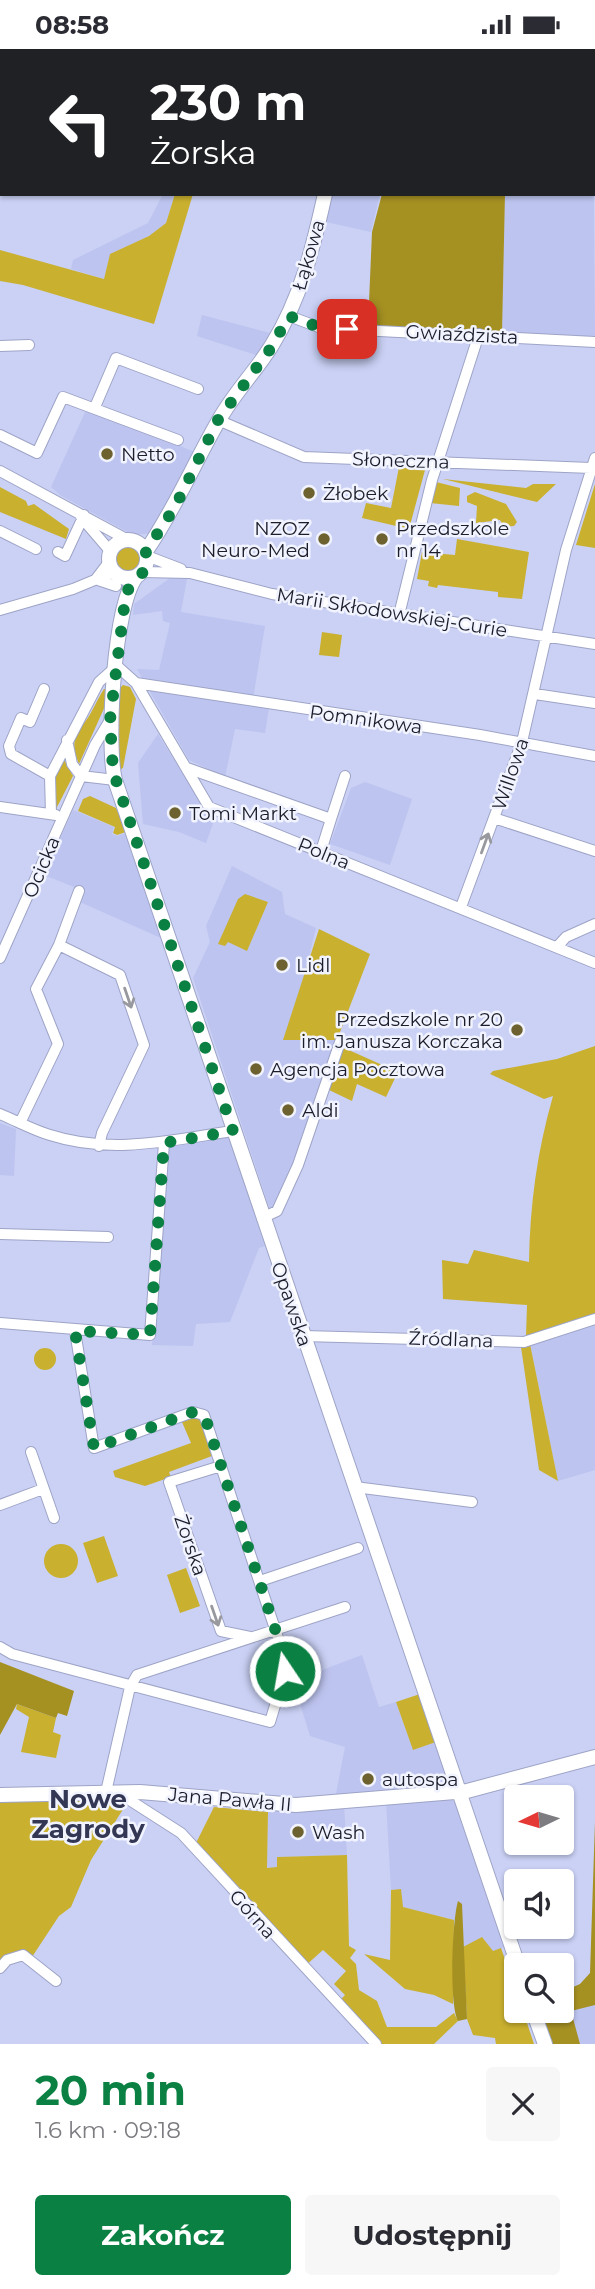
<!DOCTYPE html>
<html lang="pl">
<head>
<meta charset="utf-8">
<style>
  body { margin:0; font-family:Montserrat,sans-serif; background:#f7f7f7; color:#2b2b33; height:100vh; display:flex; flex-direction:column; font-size:26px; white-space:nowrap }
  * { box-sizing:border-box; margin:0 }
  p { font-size:23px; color:#7c7c81 }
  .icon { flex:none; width:38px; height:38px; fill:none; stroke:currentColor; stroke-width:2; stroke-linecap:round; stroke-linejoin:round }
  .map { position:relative; height:1995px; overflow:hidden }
  .side { display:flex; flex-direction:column; background:#fff; flex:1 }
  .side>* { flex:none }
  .banner { position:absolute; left:0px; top:0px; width:595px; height:147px; box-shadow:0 2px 5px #0004; background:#202124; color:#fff; overflow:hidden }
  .needle { width:46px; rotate:265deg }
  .tools { position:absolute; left:504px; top:1736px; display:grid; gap:14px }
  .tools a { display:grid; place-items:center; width:70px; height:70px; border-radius:7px; background:#fff; box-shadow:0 2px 5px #0004; font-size:35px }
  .pin { position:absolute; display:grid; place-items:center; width:60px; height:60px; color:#fff; margin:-30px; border-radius:14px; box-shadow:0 4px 10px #0006 }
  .me { position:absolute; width:77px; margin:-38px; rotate:348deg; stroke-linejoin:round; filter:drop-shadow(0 0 5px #0008) }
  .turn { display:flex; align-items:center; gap:24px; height:147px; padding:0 35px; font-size:32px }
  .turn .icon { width:91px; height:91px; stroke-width:2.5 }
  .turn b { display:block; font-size:49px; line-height:60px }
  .round { display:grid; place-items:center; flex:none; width:74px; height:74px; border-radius:7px; background:#f7f7f7 }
  .summary { display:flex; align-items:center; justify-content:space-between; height:119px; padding:0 35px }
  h1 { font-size:42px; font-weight:700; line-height:52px; color:#0b8043 }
  .primary-button { display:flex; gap:14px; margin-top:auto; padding:14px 35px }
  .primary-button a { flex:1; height:80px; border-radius:7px; background:#0b8043; color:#fff; font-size:28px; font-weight:700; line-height:80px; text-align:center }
  .primary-button a+a { background:#f7f7f7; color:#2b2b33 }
  .status { display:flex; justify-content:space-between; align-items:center; height:49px; padding:0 35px; background:#fff; direction:ltr }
  .status svg { height:19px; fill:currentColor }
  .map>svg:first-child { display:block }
  .built { fill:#bdc4ef }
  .green { fill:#c9b02f }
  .forest { fill:#a59022 }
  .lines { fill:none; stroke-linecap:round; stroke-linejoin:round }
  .minor-casing { stroke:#9ea4c6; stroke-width:12 }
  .major-casing { stroke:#9ea4c6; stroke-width:16 }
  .minor { stroke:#fff; stroke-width:10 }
  .major { stroke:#fff; stroke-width:14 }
  .oneway { stroke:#98999f }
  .route { stroke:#0b8043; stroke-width:12; stroke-dasharray:0 21.6 }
  .poi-dot { fill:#6d622f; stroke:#f1f3ff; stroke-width:2.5 }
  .labels { text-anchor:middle; stroke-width:5; stroke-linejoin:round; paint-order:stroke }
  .street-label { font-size:19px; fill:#1b1d2a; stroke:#f1f3ff }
  .poi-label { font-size:19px; fill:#1b1d2a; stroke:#f1f3ff; text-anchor:start }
  .district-label { font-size:26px; font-weight:bold; fill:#333754; stroke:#f1f3ff }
</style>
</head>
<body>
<div class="status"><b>08:58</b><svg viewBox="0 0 49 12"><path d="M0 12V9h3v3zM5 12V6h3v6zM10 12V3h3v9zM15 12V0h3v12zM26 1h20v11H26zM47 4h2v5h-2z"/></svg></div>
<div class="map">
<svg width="595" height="1995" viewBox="0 0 595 1995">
  <rect width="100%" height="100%" fill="#cad1f5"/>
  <!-- built -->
  <path class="built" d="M361,0H595V46L593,2Z
    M593,56L595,290L502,284L505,145H593Z
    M163,145H175L166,174L149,187L110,205L104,230L71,220L73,211L148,174Z
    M332,145H380L371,183L326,173Z
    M202,266L270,284L271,287L259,307L197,287Z
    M87,359L197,404L153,482L147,485H131L60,446L51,438Z
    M170,529L187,530L181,563L265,577L252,656L269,659L265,684L235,680L225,728L189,711L137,620L159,621L170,574L163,572L162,562L133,566L134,555Z
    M158,685L202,756L215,769L206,794L179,783L143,775L138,714Z
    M365,733L412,750L390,816L330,795L351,739Z
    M73,761L114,778L112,785L117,787L127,784L161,889L80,853L74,838L44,826Z
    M232,817L282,843L285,865L316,879L289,991H337L306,1087L276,1157L270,1161L193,929L210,893L206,877Z
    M0,1074L16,1080L14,1127L0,1126Z
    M229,1087L265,1197L259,1199L230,1273L196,1275L193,1297L152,1296L166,1099Z
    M595,1275V1421L558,1432L530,1295Z
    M362,1606L379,1658L396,1653L413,1701L436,1693L446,1728L436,1740L336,1745L345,1698L310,1687L293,1632Z
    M447,1749L458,1754L507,1898L494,1902L463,1898L462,1873L402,1858L401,1840L391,1841L386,1751Z
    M344,1755L347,1806L278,1808L277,1818L267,1819L268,1759Z
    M595,1945V1995H571L562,1962Z"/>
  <!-- green -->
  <path class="green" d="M175,145H193L154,275L23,236L0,232V201L104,230L110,205L149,187L166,174Z
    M399,418L425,421L409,480L362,469L366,454L391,459Z
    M443,430L526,439L533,435H556L537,453Z
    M436,433L460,439L459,457L430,454Z
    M595,435V499L576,496Z
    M0,438L26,452L28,457L34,455L69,480L66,490L0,463Z
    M475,443L506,455L517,473L514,477L504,478L500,471L476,474L477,457L467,453V447Z
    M457,490L529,503L522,550L498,548V543L438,536L437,539L428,537L429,532L417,530L422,503L455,506Z
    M115 510a13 13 0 1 1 26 0a13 13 0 1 1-26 0Z
    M322,583L342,586L339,608L319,606Z
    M123,636L130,638L136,650L123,719L117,722L118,641Z
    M104,640H109L106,655L79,715L74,702L75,683C90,672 94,655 104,640Z
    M62,707L73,727L56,760L54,726Z
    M90,747L116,759L126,783L117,786L113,784L115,778L78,762L83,750Z
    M245,845L268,853L247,902L228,893L225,897L218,895L238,850Z
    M319,880L370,905L337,991H283Z
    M595,997V1265L526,1287L527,1256L443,1250L442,1211L468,1215L474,1201L529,1213C530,1155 537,1103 553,1047L544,1050L490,1025L493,1022L557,1010Z
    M342,998L398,1023L386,1048L357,1035L352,1052L329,1041Z
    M530,1295L558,1432L539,1421L521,1298Z
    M34 1310a11 11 0 1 1 22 0a11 11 0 1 1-22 0Z
    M196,1368L200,1370L212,1407L169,1423L171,1428L145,1437L115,1428L113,1422L191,1394L182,1373Z
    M104,1487L118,1527L97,1534L83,1494Z
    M44 1512a17 17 0 1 1 34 0a17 17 0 1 1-34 0Z
    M186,1519L200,1557L180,1564L167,1526Z
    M420,1645L436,1693L413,1701L396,1653Z
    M17,1655L56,1669L53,1683L61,1686L56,1709L21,1703L29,1668L16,1660Z
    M116,1749L127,1754L91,1811L71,1858L59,1867L32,1908L0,1915V1752Z
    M214,1758L268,1763L267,1819L277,1818V1808L347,1806L349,1897L356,1901L350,1909L356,1915L359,1941L377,1952L387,1978H436L454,1964L458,1972L434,1995H382L338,1953L345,1946L334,1935L346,1922L323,1901L304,1918L195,1796Z
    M401,1840L403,1858L454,1871L453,1955L434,1946L405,1940L364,1905L390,1911L391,1841Z
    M482,1888L493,1902L501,1899L516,1942V1962H523L534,1995H496L495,1989L473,1986L467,1970L463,1898Z"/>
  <!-- forest -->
  <path class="forest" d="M382,145H505L502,284L368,277L372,183Z
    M0,1613L74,1642L67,1667L58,1664L56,1669L17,1655L0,1686Z
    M595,1773V1956L571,1962L580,1995H551L540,1962H562V1943L580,1935L590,1924Z
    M458,1852L462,1855L467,1970L458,1972C449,1955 452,1872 458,1852Z"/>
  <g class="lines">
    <!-- minor casing -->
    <g class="minor-casing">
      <path id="minor" d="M357,2L358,0
        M593,53H595
        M289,267L321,279L595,293
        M0,297L29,296
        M95,358L116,309L198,340
        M218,371L304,408L591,419
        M0,386L37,404L63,348L178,391
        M0,422L128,491
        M81,468L111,503
        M0,482L36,500
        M58,503L65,507L84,466
        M147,507L181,520
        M143,523L190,524L272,545L595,595
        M96,530L109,513
        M98,531L116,537
        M0,561L73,540L114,523
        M399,566L432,431L479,285
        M136,634L480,686L595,707
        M44,640L30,673L21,669L9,697L11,705L50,727
        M535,645L595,654
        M67,691L72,715L81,727L115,731
        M187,719L331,770L321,802
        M0,758L56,766
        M51,765L50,727L99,633L117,617L136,634L209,758L595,914
        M494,769L595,802
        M331,770L345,727
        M461,858L522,693L566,501L595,409
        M59,896L120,926L144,996L102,1084L99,1097
        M557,898L566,888L595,875
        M0,909L95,696L110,671
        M0,1065C17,1072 33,1081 50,1086C112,1106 171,1091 233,1082
        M20,1074L58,995L36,940L59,896L79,842
        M262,1169L277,1162L298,1116L340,993
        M0,1185L108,1188
        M0,1274L150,1286L164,1094
        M303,1287L524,1293L595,1270
        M31,1403L54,1469
        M221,1417L169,1433L221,1582L250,1588
        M355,1438L472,1453
        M0,1456L43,1440
        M260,1532L358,1499
        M0,1598L12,1605L270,1673L286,1620L280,1595L204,1366L193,1363L94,1399L75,1282
        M127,1742L128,1750L181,1784L376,1995
        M106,1743L130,1638L137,1626L345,1558
        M0,1919L7,1911L23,1906L56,1932"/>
    </g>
    <!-- major casing -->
    <g class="major-casing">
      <path id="major" d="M248,0L252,2
        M109 510a19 19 0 1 1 38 0a19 19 0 1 1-38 0Z
        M146,502C175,460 194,414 219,371C234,344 256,322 272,296C301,249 313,199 325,145
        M136,528C114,557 106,694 115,731L518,1916
        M0,1746L140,1743L296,1756L467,1742L595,1708
        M533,1962L545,1995"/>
    </g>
    <!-- minor -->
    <use href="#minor" class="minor"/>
    <!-- major -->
    <use href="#major" class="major"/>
  </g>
  <!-- one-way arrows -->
  <defs><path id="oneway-shaft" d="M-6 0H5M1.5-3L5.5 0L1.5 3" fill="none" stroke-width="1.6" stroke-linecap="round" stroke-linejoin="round" transform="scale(1.75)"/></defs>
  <g class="oneway">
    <use href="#oneway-shaft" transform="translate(485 794) rotate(-70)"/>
    <use href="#oneway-shaft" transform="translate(128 949) rotate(71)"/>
    <use href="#oneway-shaft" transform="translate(215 1567) rotate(71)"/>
  </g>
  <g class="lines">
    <!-- route -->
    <path class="route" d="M285,1622L280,1595L205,1368L193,1363L94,1399L75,1282L150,1286L164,1094L233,1082L113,722L110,671L126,543L145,521L146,502L175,458L218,371L271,299L289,267L321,279L347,280"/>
  </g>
  <!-- markers -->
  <g class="poi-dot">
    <circle cx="107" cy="405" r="7"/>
    <circle cx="309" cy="444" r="7"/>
    <circle cx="324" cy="490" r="7"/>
    <circle cx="382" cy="490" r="7"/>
    <circle cx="175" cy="764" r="7"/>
    <circle cx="282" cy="916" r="7"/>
    <circle cx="517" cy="981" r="7"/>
    <circle cx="256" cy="1020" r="7"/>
    <circle cx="288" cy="1061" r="7"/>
    <circle cx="368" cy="1730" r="7"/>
    <circle cx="298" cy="1783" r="7"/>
  </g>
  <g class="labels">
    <!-- street labels -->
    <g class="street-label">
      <text transform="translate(308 206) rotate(-74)" y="7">Łąkowa</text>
      <text transform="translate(462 285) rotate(3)" y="7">Gwiaździsta</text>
      <text transform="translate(401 411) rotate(2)" y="7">Słoneczna</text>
      <text transform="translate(392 563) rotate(9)" y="7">Marii Skłodowskiej-Curie</text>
      <text transform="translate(366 670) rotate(8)" y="7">Pomnikowa</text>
      <text transform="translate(510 725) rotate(-71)" y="7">Willowa</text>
      <text transform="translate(324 804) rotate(22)" y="7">Polna</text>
      <text transform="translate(41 818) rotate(-67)" y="7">Ocicka</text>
      <text transform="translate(292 1255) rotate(71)" y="7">Opawska</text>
      <text transform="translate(451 1290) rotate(2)" y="7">Źródlana</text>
      <text transform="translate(191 1496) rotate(71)" y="7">Żorska</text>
      <text transform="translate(230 1750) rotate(5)" y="7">Jana Pawła II</text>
      <text transform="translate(253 1865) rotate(48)" y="7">Górna</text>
    </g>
    <!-- poi labels -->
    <g class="poi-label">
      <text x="121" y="412">Netto</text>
      <text x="323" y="451">Żłobek</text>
      <text x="310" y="486" text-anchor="end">NZOZ<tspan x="310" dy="22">Neuro-Med</tspan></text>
      <text x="396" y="486">Przedszkole<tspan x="396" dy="22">nr 14</tspan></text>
      <text x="189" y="771">Tomi Markt</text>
      <text x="296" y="923">Lidl</text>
      <text x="503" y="977" text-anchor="end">Przedszkole nr 20<tspan x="503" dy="22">im. Janusza Korczaka</tspan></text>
      <text x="270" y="1027">Agencja Pocztowa</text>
      <text x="302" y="1068">Aldi</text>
      <text x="382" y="1737">autospa</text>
      <text x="312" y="1790">Wash</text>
    </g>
    <!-- district labels -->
    <g class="district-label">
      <text x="88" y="1759">Nowe<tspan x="88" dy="30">Zagrody</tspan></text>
    </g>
  </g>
</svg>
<div class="tools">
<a><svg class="needle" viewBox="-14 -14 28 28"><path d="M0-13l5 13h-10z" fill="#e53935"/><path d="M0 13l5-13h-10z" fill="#7c7c81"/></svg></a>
<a><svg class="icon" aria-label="sound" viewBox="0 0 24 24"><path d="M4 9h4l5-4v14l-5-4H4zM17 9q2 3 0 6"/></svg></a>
<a><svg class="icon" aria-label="search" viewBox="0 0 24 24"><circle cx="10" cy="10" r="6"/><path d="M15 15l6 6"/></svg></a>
</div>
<div class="pin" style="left:347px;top:280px;background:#d93025"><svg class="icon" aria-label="arrive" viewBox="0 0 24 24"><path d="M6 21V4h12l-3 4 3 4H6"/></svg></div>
<svg class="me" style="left:285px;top:1622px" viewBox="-20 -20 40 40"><circle r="17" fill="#0b8043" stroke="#fff" stroke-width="3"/><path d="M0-11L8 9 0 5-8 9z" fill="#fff"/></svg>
<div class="banner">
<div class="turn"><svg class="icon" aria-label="left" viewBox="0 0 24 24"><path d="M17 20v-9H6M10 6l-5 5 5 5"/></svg><div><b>230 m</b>Żorska</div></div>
</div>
</div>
<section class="side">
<div class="summary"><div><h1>20 min</h1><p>1.6 km · 09:18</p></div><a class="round"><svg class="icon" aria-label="close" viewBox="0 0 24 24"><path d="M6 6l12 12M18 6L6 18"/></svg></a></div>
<div class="primary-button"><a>Zakończ</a><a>Udostępnij</a></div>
</section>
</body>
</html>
